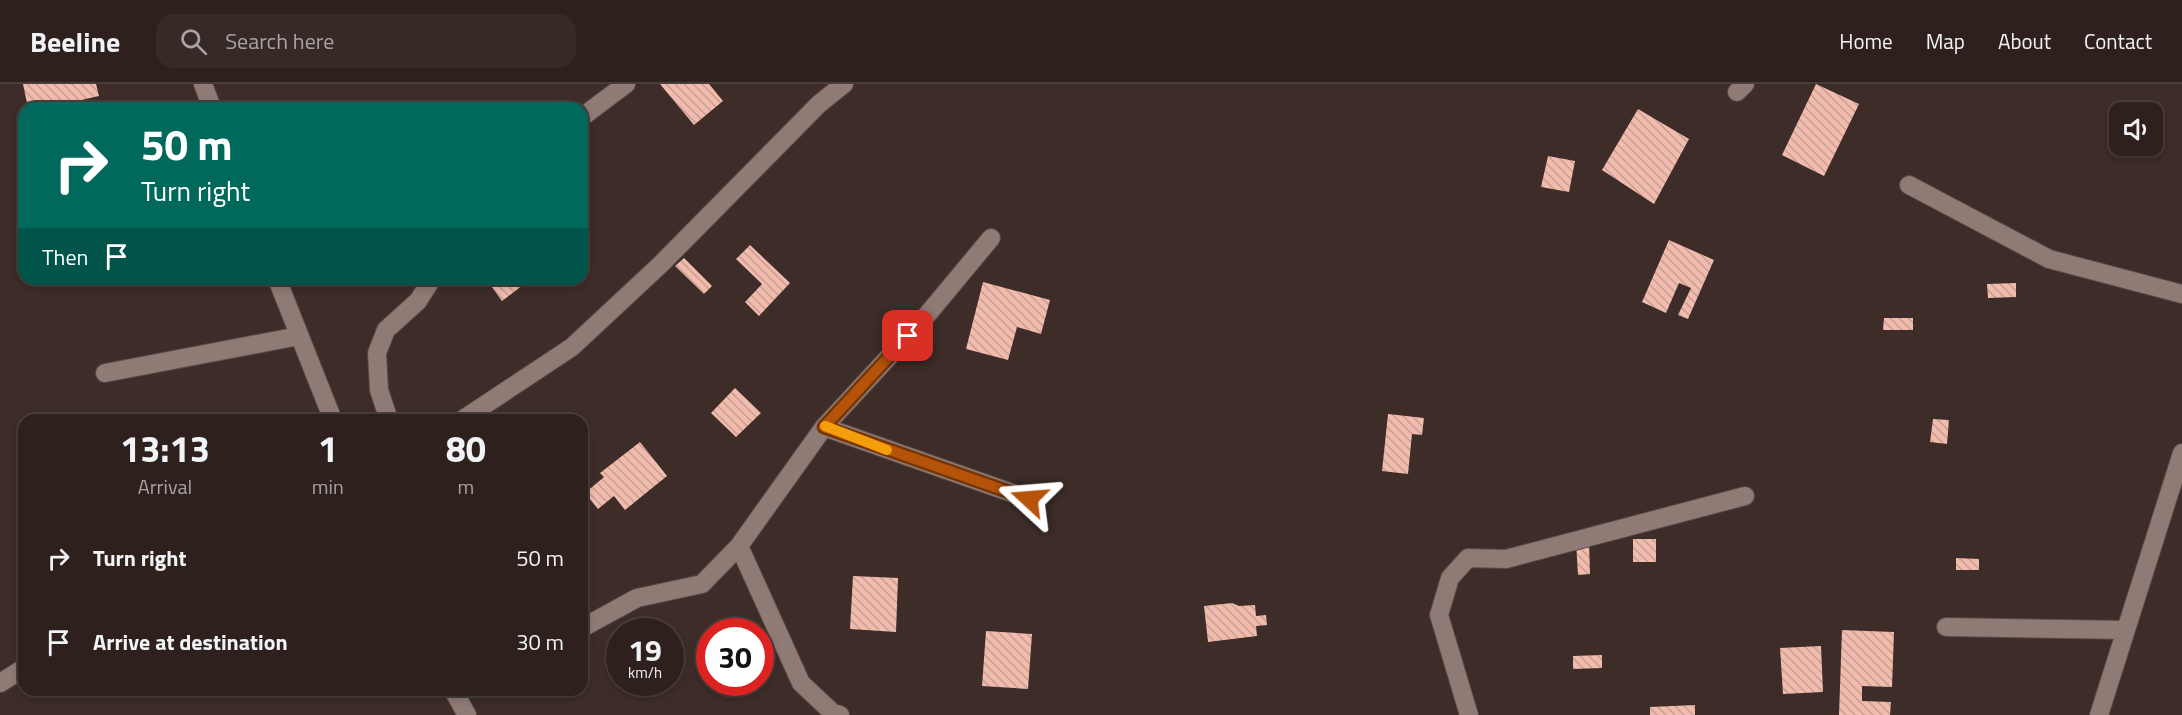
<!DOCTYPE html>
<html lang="en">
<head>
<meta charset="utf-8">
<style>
  body { margin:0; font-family:"Titillium Web",sans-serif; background:#362926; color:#f1f3f6; height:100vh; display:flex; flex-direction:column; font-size:22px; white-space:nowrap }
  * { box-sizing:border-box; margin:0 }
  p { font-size:20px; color:#a7a3a4 }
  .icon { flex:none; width:33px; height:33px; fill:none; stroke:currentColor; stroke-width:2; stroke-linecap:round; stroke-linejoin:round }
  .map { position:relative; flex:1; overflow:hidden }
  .sheet { position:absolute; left:18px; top:330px; width:570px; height:282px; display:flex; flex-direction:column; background:#2e211d; border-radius:18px; box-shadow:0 3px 9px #0003,0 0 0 2px #493e3b }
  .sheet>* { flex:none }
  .banner { position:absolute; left:18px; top:18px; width:570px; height:183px; border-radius:18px; box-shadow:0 3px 9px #0003,0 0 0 2px #493e3b; background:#00695c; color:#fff; overflow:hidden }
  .tools { position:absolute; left:2109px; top:18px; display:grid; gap:12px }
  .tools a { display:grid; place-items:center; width:54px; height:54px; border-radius:12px; background:#2e211d; box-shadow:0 3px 9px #0003,0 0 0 2px #493e3b; font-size:30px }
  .speed { position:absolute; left:606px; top:534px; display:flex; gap:12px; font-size:30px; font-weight:700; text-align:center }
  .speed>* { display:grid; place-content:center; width:78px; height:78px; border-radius:50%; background:#2e211d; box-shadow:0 3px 9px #0003,0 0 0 2px #493e3b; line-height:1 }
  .speed small { font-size:15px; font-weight:400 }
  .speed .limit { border:9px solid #d22; background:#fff; color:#111 }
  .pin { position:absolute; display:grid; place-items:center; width:51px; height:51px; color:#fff; margin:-26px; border-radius:12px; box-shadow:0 3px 9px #0006 }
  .me { position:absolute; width:66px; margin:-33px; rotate:289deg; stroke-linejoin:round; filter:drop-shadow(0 0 4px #0008) }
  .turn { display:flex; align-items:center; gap:21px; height:126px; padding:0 24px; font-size:27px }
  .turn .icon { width:78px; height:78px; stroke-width:2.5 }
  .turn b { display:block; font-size:42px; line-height:51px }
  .then { display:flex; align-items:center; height:57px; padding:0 24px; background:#0003; gap:12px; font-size:22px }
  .eta { display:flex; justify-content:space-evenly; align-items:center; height:102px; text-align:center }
  .eta b { font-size:36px; font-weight:700; line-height:42px }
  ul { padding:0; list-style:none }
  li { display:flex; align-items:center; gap:18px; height:84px; padding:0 24px }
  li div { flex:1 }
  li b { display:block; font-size:22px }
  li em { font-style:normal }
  header { display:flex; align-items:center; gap:36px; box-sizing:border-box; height:84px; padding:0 30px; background:#2e211d; border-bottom:2px solid #493e3b }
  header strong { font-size:28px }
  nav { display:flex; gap:33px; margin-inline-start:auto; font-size:21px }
  .search { width:420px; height:54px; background:#362926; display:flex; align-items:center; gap:15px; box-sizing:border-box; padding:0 21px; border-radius:18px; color:#a7a3a4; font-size:22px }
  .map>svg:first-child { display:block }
  .building { fill:url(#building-back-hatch) }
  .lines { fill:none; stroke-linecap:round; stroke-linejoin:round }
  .minor-casing { stroke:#594a46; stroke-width:20 }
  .tertiary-casing { stroke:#594a46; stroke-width:20 }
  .minor { stroke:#8f7a75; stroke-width:18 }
  .tertiary { stroke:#8f7a75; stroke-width:18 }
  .route-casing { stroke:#753606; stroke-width:15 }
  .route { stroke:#b45309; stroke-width:10 }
  .slow { stroke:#f59e0b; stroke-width:10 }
</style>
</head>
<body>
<header>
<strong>Beeline</strong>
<div class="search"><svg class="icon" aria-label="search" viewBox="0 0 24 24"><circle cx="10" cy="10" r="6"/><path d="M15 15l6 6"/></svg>Search here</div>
<nav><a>Home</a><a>Map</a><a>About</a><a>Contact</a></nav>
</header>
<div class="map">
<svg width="2182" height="631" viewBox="0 0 2182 631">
  <defs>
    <pattern id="building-back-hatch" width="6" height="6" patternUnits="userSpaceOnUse" patternTransform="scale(1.5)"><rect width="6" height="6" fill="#f1bcae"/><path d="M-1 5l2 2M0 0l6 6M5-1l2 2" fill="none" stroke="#c79e94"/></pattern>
  </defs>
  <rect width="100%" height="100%" fill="#3d2c27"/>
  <!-- building -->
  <path class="building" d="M23,0H96L99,12L46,24H28Z
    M660,0H709L723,17L694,41Z
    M1816,0L1859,20L1824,92L1782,71Z
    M1638,25L1689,55L1654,120L1602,86Z
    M1548,72L1575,77L1569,108L1541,103Z
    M1669,156L1714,176L1688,235L1678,231L1691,204L1679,199L1666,229L1642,218Z
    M750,161L790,199L759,232L745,218L762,200L736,175Z
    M684,174L712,202L704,210L675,182Z
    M486,195H531L502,217Z
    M983,198L1050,216L1041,250L1017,243L1008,276L966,265Z
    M2016,199V213L1988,214L1987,200Z
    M1884,234H1913V246H1883Z
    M735,304L761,329L736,353L711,329Z
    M1388,330L1424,334L1422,351L1412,350L1408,390L1382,387Z
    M1933,335L1949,336L1947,360L1930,358Z
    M640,358L667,392L625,426L614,412L598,425L585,409L604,393L600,389Z
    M1633,455H1656V478H1633Z
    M1576,458H1589L1590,490L1578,491Z
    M1956,474L1979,475V486H1956Z
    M853,492L898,494L896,548L850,545Z
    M1232,519L1239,522L1255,521L1256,532L1266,531L1267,541L1256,542L1257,552L1208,558L1204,522Z
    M1842,546L1894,548L1892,603L1862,602V617L1891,618L1890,631H1839Z
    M986,547L1032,550L1028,605L982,602Z
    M1821,562L1823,608L1783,610L1780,564Z
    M1602,571V584L1573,585V572Z
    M1695,621V631H1650V623Z"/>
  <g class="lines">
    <!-- minor casing -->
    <g class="minor-casing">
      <path id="minor" d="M1737,8L1745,0
        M582,33L626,0
        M1909,101L2049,175L2182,210
        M105,289L299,252
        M389,336L379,306L377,269L386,246L418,217L432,195
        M462,336L572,263L660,181L819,20L844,0
        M824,343L1029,415
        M739,462L801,599L833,629L840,631
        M1946,543L2126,546
        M582,544L637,514L702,500L739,462L824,343L922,237L991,154
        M0,599L24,584
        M1469,631L1439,531L1450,494L1468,474L1506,475L1745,412
        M2099,631L2182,369"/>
    </g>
    <!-- tertiary casing -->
    <g class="tertiary-casing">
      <path id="tertiary" d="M203,0L212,24
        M277,195L333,336
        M453,606L467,631"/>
    </g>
    <!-- minor -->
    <use href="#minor" class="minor"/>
    <!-- tertiary -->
    <use href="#tertiary" class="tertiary"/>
  </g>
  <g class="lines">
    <!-- route casing -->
    <g class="route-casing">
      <path id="route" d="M908,252L824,343L1029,415"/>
    </g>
    <!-- route -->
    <use href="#route" class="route"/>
    <!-- slow -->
    <path class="slow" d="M825,342L887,366"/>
  </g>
</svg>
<div class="tools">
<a><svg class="icon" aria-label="sound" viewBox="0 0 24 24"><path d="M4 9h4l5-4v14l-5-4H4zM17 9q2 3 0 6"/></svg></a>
</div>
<div class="speed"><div>19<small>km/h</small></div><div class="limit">30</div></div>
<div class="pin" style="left:908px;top:252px;background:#d93025"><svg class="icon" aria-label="arrive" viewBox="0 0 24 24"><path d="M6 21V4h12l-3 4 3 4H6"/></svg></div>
<svg class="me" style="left:1029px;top:415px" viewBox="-20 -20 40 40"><path d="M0-17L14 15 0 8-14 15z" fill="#b45309" stroke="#fff" stroke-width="4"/></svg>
<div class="banner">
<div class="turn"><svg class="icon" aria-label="right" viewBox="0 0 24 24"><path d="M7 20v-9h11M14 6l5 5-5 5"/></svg><div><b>50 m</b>Turn right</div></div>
<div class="then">Then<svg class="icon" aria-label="arrive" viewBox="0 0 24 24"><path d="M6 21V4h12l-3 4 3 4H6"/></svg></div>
</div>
<section class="sheet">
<div class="eta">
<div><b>13:13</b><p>Arrival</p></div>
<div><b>1</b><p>min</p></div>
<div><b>80</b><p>m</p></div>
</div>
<ul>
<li><svg class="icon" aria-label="right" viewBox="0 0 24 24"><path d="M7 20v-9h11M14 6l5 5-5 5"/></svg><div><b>Turn right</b></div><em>50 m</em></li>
<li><svg class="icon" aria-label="arrive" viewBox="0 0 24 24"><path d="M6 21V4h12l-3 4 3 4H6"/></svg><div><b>Arrive at destination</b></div><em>30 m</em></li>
</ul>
</section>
</div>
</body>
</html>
